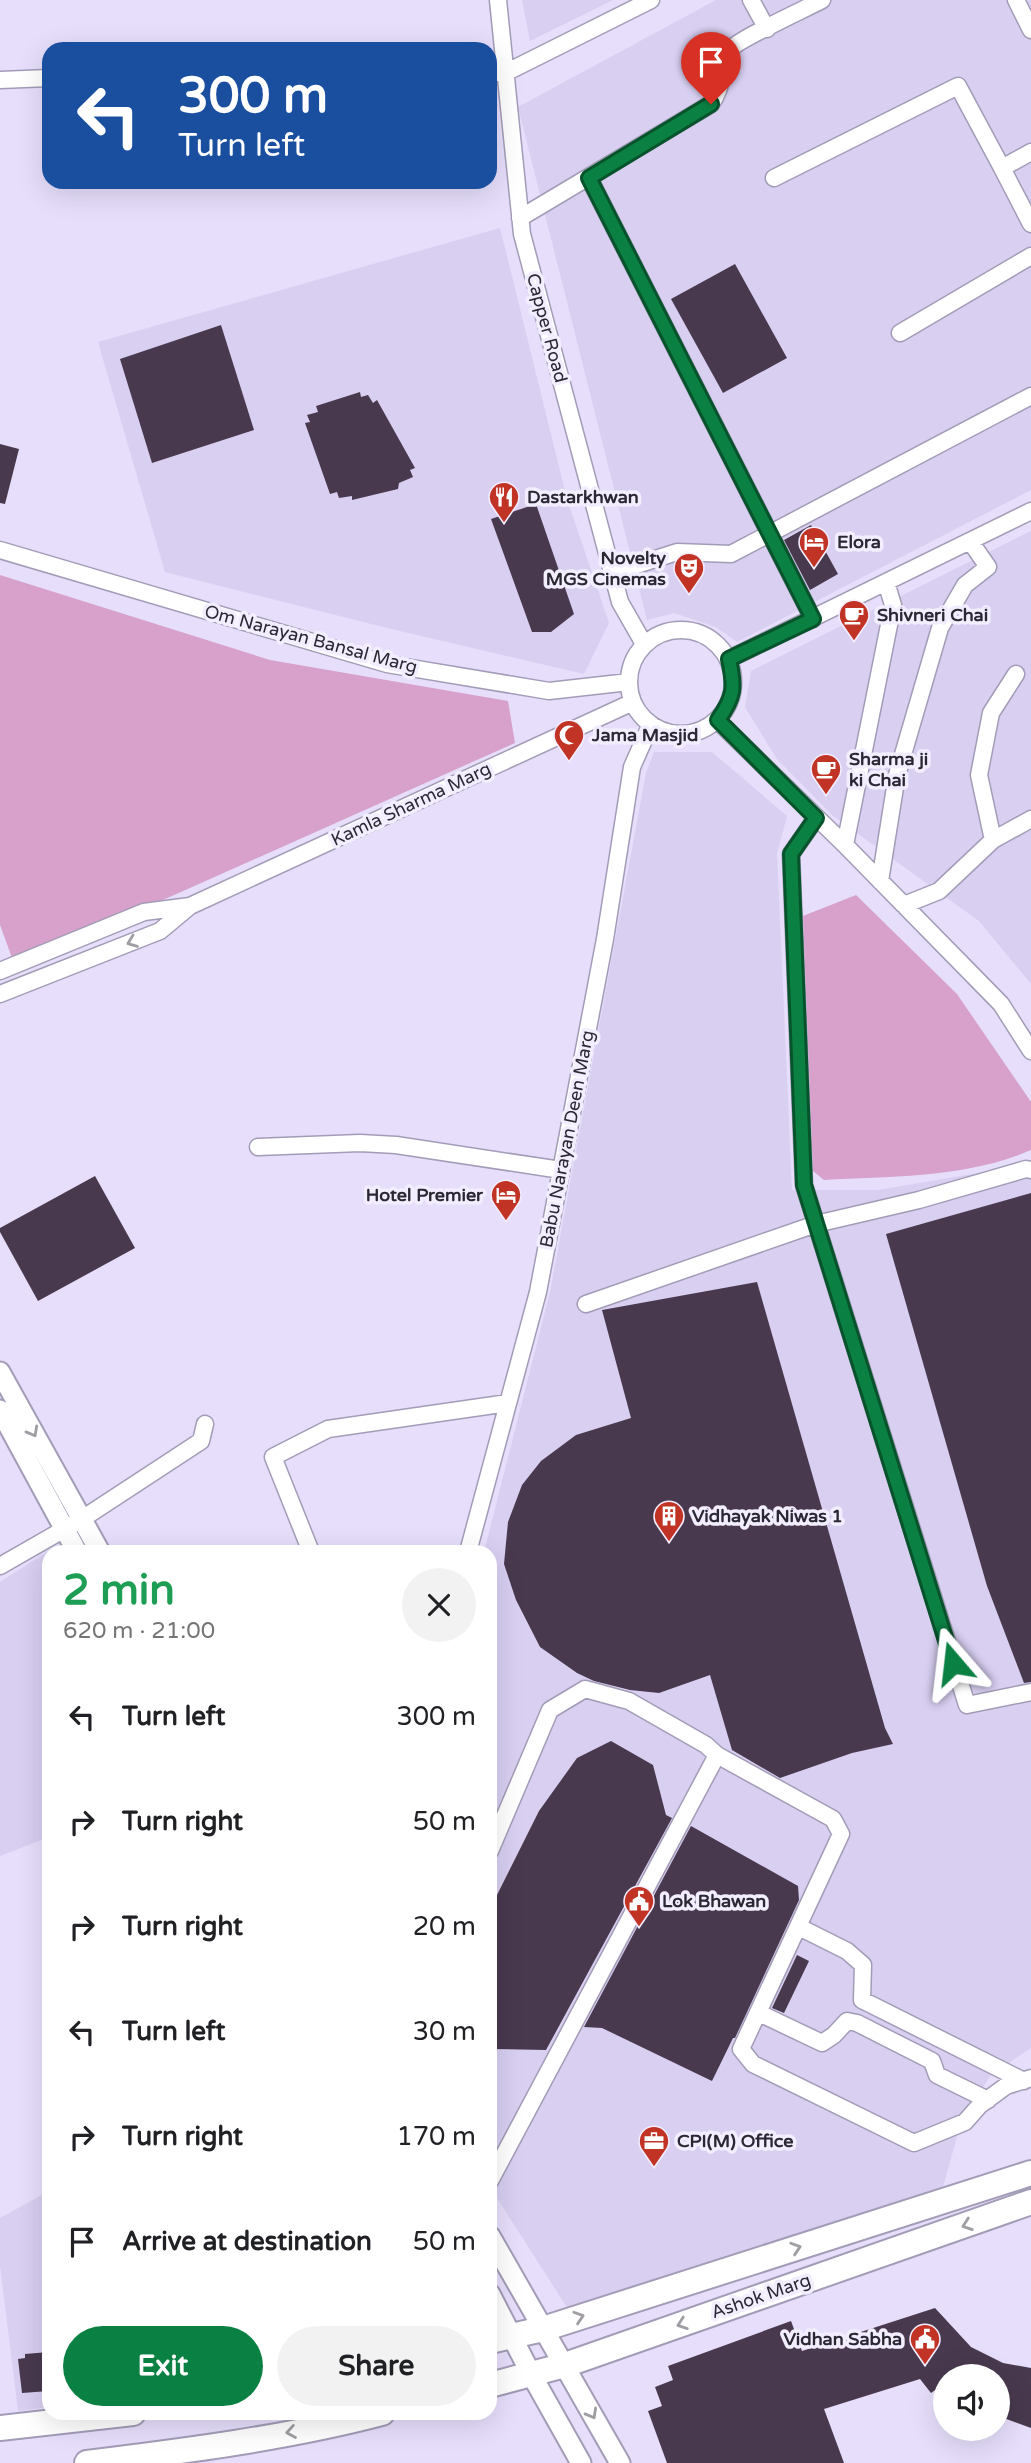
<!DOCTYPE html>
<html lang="en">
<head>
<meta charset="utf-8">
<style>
  body { margin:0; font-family:"Varela Round",sans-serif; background:#f2f2f2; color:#202124; height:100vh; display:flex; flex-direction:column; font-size:26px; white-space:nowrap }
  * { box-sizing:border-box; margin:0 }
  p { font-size:23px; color:#757577 }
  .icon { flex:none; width:38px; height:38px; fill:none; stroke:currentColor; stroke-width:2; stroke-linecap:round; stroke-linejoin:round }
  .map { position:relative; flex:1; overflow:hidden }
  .details { position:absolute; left:42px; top:1545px; width:455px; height:875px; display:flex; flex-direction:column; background:#fff; border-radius:21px; box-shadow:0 7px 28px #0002 }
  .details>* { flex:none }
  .banner { position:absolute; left:42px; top:42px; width:455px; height:147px; border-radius:21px; box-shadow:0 7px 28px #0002; background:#1a4fa0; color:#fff; overflow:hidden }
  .fabs { position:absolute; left:933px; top:2364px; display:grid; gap:14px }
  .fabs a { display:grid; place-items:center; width:77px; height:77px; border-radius:50%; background:#fff; box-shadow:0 7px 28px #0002; font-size:35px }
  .pin { position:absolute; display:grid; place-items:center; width:60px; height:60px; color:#fff; margin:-72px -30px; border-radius:50% 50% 50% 0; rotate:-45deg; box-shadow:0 0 7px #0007 }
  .pin .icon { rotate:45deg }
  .me { position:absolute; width:77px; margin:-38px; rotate:343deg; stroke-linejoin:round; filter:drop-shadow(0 0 5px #0008) }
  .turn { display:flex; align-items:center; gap:24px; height:147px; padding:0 21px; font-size:32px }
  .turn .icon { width:91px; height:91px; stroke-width:2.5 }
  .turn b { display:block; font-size:49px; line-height:60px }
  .round { display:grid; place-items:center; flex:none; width:74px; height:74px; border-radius:37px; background:#f2f2f2 }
  .head { display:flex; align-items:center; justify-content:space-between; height:119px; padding:0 21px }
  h1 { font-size:42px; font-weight:800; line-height:52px; color:#1e9e55 }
  .action { display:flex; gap:14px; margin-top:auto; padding:14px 21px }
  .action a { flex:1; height:80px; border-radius:42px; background:#0b8043; color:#fff; font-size:28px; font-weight:800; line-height:80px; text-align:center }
  .action a+a { background:#f2f2f2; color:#202124 }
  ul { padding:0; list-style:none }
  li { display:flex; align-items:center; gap:21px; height:105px; padding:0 21px }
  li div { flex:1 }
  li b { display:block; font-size:26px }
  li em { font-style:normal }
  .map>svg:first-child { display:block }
  .built { fill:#d8cff1 }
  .green { fill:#d7a1cb }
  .building { fill:#48394e }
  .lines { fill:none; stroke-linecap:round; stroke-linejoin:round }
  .minor-casing { stroke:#a39cb7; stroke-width:19 }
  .tertiary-casing { stroke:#a39cb7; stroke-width:23 }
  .primary-casing { stroke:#a39cb7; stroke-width:28 }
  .minor { stroke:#fff; stroke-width:16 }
  .tertiary { stroke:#fff; stroke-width:19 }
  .primary { stroke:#fff; stroke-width:24 }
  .oneway { stroke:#a09ea3 }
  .route-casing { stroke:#07532c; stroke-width:18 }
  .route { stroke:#0b8043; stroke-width:12 }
  .labels { text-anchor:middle; stroke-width:7; stroke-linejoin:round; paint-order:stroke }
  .street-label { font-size:18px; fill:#2b2833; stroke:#f2edff }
  .poi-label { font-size:18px; font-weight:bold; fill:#2b2833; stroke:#f2edff; text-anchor:start }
</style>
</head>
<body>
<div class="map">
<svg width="1031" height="2463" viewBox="0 0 1031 2463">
  <rect width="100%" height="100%" fill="#e6defb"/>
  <!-- built -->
  <path class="built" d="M522,0H613L530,41Z
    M716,0H1031V490L737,642L716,627L674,613L647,620L518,107Z
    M500,228L567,499L609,623L584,674L383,627L165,572L98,342Z
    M1031,531V984L979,921L832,815L777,759L745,707L751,671Z
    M654,752H712L787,816L777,853L792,1190H878L1031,1164V2048L992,2074L963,2115L943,2187L568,2309L490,2187V1552H484L550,1292L646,773Z
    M53,1548L55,1552H49V1837L0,1856V1582Z
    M49,2191V2407L18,2411L0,2265V2218Z"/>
  <!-- green -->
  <path class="green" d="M0,575L270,660L508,701L515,743L15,966L0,925Z
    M856,895L957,994L1031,1102V1150C967,1178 893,1176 824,1180L813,1171L803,916Z"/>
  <!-- building -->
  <path class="building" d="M735,264L787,358L723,393L671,299Z
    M221,325L254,430L152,463L120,359Z
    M360,392L361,397L368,395L373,403L377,400L415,468L410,470L413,477L399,483L398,489L352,500V496L339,498L337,492L330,494L305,423L310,422L307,415L318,412L316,406Z
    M0,444L19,449L5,504L0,503Z
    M536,504L574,614L551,632H532L491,519Z
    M811,525L838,574L810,590L784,540Z
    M95,1176L135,1248L38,1301L0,1232V1228Z
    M1031,1193V1682L1024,1683L987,1586L886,1234Z
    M757,1282L885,1728L893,1744L852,1753L780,1778L732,1750L710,1675L659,1693L630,1690L594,1681L577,1673L540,1647L516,1600L504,1564L508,1522L522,1485L541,1461L576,1435L631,1418L602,1310Z
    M611,1741L653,1765L666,1815L672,1818L546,2050L490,2049V1909L539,1811L577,1758Z
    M691,1826L798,1886L799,1900L735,2038H733L712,2081L602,2028L584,2027Z
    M797,1955L809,1961L784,2013L772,2008Z
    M935,2308L971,2347L1003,2363L1031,2368V2428L998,2416V2376H945V2393L938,2388L931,2393L920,2379L824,2409L844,2463H667L648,2411L662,2406L655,2387L673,2380L668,2366L791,2321L802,2351Z
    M49,2352V2391L22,2393L18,2359L25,2358V2354Z"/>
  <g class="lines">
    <!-- minor casing -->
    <g class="minor-casing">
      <path id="minor" d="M498,0L522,234L620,602L644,644
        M751,0L767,29
        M1016,0L1031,30
        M490,73H505L651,0
        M0,80L49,78
        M1031,152L1002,168L1031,224
        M589,178L813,619
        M774,178L958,86L1002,168
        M520,218L711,104C723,88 721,67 731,49C737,40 807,8 822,0
        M900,333L1031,256
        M0,550L387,664L549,691L629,682
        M612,573L677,552L731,554L1031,396
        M629 682a52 52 0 1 1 104 0a52 52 0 1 1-104 0Z
        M729,659L1031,511
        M717,720L845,845L1001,1004L1031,1051
        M816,818L791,854L804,1185L967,1705L1031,1692
        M993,840L979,775L991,713L1016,674
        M845,845L893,605L886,582
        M880,881L897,775L940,628L965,585L988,567L970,541
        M904,905L939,891L993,840L1031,819
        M0,971L144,912L190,906
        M0,994L160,931L190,906L633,702
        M258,1147L360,1143L396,1145L561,1170
        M586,1304L816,1224L919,1200L1026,1169L1031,1170
        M311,1552L273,1457L328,1429L508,1403
        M468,1552L538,1292L605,939L632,767L651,724
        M0,1566L82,1519L201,1441L205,1424
        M490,1851L550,1710L585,1689L629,1701L706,1745L717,1755
        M799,1927L847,1951L863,1965L862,2000L1024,2081
        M759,2013L822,2043L834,2035L847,2021L857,2023L932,2061L937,2075L988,2100
        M490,2181L717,1755L833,1819L841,1834L741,2049L753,2064L914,2143L965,2122L980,2105L1006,2086L1031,2078"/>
    </g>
    <!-- tertiary casing -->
    <g class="tertiary-casing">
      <path id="tertiary" d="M0,1372L100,1552
        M0,1410L77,1552
        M490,2236L620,2463
        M490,2294L531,2374L581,2463"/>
    </g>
    <!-- primary casing -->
    <g class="primary-casing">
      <path id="primary" d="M490,2341L543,2329L1031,2173
        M490,2385L565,2365L1031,2202
        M0,2428L133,2413
        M87,2463C184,2451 287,2438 382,2413"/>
    </g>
    <!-- minor -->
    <use href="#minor" class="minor"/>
    <!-- tertiary -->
    <use href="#tertiary" class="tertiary"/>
    <!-- primary -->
    <use href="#primary" class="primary"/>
  </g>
  <!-- one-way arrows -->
  <defs><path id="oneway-chevron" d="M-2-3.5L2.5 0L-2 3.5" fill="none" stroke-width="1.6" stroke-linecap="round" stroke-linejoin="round" transform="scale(1.75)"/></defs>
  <g class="oneway">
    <use href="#oneway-chevron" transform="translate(132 942) rotate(159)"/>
    <use href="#oneway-chevron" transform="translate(33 1432) rotate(61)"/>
    <use href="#oneway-chevron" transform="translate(967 2225) rotate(161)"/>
    <use href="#oneway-chevron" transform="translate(796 2248) rotate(-18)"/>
    <use href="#oneway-chevron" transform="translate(579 2317) rotate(-18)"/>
    <use href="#oneway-chevron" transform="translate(682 2324) rotate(161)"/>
    <use href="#oneway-chevron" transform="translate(592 2414) rotate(61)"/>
    <use href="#oneway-chevron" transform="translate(291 2432) rotate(170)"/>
  </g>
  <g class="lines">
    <!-- route casing -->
    <g class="route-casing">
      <path id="route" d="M711,104L589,178L813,619L729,659C735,687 735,696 718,720L816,818L791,854L804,1185L953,1663"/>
    </g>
    <!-- route -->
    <use href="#route" class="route"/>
  </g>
  <!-- icons -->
  <defs>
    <g id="restaurant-pin" transform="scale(1.575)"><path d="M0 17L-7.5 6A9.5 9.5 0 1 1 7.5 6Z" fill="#c13425" stroke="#f2edff"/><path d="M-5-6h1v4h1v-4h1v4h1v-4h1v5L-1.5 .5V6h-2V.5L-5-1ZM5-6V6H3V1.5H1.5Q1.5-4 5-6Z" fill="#fff"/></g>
    <g id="hotel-pin" transform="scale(1.575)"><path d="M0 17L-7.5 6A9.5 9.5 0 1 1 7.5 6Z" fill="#c13425" stroke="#f2edff"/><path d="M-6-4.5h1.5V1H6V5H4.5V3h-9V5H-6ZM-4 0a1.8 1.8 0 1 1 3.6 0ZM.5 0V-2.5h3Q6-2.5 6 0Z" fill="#fff"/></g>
    <g id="theatre-pin" transform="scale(1.575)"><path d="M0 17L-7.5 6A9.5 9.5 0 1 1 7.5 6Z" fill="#c13425" stroke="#f2edff"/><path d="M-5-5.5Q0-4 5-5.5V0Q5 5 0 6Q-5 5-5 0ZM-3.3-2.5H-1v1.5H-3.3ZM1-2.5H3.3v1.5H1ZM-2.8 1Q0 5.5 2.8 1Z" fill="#fff"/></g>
    <g id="cafe-pin" transform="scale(1.575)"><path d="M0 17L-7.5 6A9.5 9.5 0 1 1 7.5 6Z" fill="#c13425" stroke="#f2edff"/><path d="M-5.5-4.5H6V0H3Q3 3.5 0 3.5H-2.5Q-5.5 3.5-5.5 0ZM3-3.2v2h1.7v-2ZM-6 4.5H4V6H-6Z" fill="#fff"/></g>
    <g id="mosque-pin" transform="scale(1.575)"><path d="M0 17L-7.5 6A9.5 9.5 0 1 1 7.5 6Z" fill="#c13425" stroke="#f2edff"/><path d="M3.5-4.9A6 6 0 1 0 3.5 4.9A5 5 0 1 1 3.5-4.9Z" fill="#fff"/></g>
    <g id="building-pin" transform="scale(1.575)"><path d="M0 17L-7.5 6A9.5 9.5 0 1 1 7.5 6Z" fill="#c13425" stroke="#f2edff"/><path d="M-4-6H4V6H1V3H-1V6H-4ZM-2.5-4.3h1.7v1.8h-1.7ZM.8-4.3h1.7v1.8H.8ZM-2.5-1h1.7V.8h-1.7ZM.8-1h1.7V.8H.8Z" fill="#fff"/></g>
    <g id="civic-pin" transform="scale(1.575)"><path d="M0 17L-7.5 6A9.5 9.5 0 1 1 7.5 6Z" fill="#c13425" stroke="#f2edff"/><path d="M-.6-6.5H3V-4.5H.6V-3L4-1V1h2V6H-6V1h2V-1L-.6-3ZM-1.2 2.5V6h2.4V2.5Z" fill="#fff"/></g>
    <g id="office-pin" transform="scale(1.575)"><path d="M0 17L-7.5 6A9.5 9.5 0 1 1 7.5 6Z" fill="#c13425" stroke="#f2edff"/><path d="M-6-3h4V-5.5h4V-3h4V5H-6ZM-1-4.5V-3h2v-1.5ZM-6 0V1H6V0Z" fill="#fff"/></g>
  </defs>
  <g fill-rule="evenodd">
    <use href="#restaurant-pin" x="504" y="497"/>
    <use href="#hotel-pin" x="814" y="542"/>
    <use href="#theatre-pin" x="689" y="568"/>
    <use href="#cafe-pin" x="854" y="615"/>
    <use href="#mosque-pin" x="569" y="735"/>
    <use href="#cafe-pin" x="826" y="769"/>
    <use href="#hotel-pin" x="506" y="1195"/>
    <use href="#building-pin" x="669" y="1516"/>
    <use href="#civic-pin" x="639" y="1901"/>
    <use href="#office-pin" x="654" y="2141"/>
    <use href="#civic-pin" x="925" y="2339"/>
  </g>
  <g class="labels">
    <!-- street labels -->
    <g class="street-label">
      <text transform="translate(547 328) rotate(75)" y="6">Capper Road</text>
      <text transform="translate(311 639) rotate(15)" y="6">Om Narayan Bansal Marg</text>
      <text transform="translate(411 804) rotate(-25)" y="6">Kamla Sharma Marg</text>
      <text transform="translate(567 1139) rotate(-79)" y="6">Babu Narayan Deen Marg</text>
      <text transform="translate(761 2296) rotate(-19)" y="6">Ashok Marg</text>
    </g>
    <!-- poi labels -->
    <g class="poi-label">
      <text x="527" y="503">Dastarkhwan</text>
      <text x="837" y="548">Elora</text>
      <text x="666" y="564" text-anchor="end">Novelty<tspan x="666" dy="21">MGS Cinemas</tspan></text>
      <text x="877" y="621">Shivneri Chai</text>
      <text x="592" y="741">Jama Masjid</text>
      <text x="849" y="765">Sharma ji<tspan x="849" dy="21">ki Chai</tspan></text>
      <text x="483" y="1201" text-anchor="end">Hotel Premier</text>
      <text x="692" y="1522">Vidhayak Niwas 1</text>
      <text x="662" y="1907">Lok Bhawan</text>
      <text x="677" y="2147">CPI(M) Office</text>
      <text x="902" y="2345" text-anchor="end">Vidhan Sabha</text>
    </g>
  </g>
</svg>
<div class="fabs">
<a><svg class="icon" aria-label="sound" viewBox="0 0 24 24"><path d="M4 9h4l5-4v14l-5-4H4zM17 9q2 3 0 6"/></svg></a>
</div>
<div class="pin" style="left:711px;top:104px;background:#d93025"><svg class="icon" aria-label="arrive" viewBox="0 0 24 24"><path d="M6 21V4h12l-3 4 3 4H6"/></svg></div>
<svg class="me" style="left:953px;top:1663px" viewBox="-20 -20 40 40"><path d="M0-17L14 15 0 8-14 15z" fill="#0b8043" stroke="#fff" stroke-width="4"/></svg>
<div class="banner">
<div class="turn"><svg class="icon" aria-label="left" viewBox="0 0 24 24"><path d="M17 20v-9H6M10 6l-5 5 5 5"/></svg><div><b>300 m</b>Turn left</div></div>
</div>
<section class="details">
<div class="head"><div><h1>2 min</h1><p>620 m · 21:00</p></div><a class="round"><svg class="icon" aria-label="close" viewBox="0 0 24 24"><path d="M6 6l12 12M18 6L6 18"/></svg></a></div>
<ul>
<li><svg class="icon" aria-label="left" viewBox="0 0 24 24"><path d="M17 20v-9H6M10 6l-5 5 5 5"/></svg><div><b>Turn left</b></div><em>300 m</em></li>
<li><svg class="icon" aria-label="right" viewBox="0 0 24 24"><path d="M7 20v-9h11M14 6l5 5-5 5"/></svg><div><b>Turn right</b></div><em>50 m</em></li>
<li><svg class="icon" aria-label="right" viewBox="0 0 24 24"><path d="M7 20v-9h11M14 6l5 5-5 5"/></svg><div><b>Turn right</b></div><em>20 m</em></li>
<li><svg class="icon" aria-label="left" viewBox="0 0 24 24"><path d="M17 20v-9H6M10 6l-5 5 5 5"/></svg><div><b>Turn left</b></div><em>30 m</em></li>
<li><svg class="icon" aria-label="right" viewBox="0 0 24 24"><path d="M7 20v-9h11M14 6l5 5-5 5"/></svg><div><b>Turn right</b></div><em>170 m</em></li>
<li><svg class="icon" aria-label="arrive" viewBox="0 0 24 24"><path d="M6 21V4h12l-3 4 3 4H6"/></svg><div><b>Arrive at destination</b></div><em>50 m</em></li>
</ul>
<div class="action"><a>Exit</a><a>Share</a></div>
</section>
</div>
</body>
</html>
